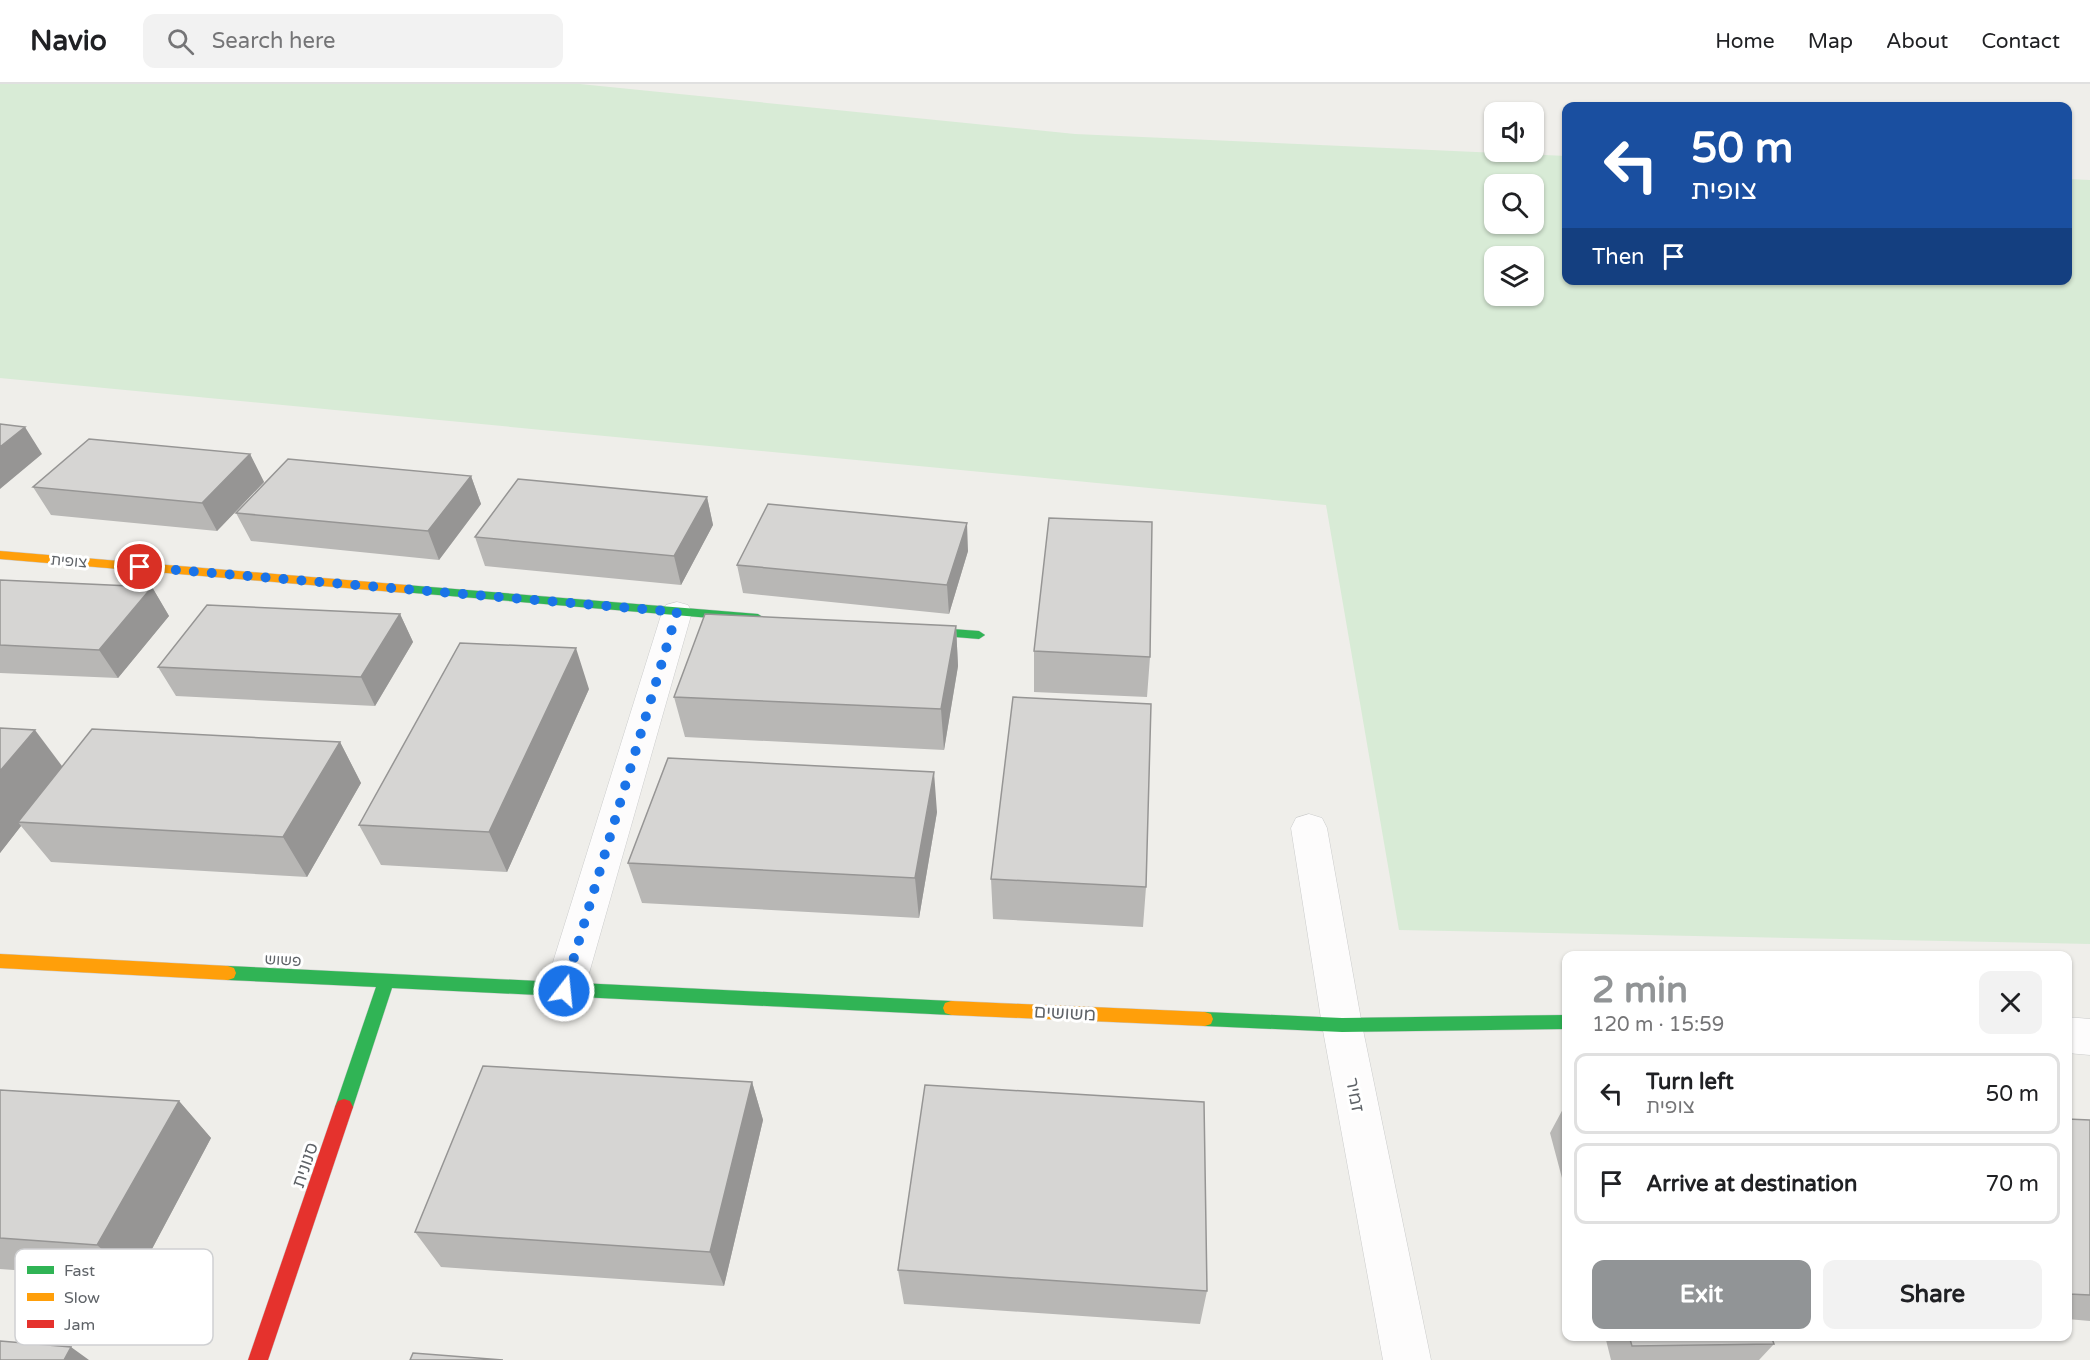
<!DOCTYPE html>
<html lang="en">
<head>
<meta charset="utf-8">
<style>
  body { margin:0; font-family:"Varela Round",Heebo,sans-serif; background:#f2f2f2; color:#202124; height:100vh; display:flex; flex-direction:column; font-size:22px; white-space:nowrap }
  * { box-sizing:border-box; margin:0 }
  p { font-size:20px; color:#757577 }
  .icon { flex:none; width:33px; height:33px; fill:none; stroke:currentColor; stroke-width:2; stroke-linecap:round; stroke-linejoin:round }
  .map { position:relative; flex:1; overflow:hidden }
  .sheet { position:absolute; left:1562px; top:867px; width:510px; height:390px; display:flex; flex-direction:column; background:#fff; border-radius:12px; box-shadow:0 2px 4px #0004 }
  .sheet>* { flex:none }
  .banner { position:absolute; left:1562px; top:18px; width:510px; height:183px; border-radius:12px; box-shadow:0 2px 4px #0004; background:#1a4fa0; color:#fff; overflow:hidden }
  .tools { position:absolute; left:1484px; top:18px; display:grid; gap:12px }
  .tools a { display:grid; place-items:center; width:60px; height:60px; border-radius:12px; background:#fff; box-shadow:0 2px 4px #0004; font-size:30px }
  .pin { position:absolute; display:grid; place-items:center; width:51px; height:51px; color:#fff; margin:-26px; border:3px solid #fff; border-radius:50%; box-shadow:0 2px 6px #0007 }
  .me { position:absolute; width:66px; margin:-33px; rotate:16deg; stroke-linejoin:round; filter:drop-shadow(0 0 4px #0008) }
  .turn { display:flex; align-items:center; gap:21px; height:126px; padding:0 30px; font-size:27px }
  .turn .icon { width:78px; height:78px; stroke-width:2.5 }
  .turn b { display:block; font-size:42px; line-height:51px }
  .then { display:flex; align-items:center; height:57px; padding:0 30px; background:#0003; gap:12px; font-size:22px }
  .round { display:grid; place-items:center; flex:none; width:63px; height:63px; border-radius:12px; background:#f2f2f2 }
  .overview { display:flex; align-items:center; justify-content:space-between; height:102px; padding:0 30px }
  h1 { font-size:36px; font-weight:700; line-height:45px; color:#919496 }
  .action { display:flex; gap:12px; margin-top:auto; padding:12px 30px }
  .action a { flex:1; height:69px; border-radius:12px; background:#919496; color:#fff; font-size:24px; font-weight:700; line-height:69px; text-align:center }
  .action a+a { background:#f2f2f2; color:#202124 }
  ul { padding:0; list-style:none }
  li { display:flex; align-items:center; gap:18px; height:81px; margin:0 12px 9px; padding:0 18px; border:3px solid #e0e0e0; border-radius:12px }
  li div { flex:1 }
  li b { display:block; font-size:22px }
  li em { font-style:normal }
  header { display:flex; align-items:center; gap:36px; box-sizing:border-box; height:84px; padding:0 30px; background:#fff; border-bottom:2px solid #e0e0e0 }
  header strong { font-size:28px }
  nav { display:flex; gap:33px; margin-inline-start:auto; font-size:21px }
  .search { width:420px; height:54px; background:#f2f2f2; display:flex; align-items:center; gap:15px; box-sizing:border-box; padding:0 21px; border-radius:12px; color:#757577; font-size:22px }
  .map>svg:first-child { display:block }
  .green { fill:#d8ebd6; fill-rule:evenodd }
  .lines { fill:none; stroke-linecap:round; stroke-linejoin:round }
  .street-casing { stroke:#cbcccc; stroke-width:1 }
  .fast-casing { stroke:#cacacb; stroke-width:1 }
  .slow-casing { stroke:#cacacb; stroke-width:1 }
  .jam-casing { stroke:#cacacb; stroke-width:1 }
  .street { fill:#fdfcfc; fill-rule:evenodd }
  .fast { fill:#30b455; fill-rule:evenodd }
  .slow { fill:#ff9f0a; fill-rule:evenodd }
  .jam { fill:#e5322d; fill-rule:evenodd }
  .wall { fill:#b8b7b5 }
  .shaded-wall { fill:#969594 }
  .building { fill:#d6d5d3; stroke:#969594; stroke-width:1.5 }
  .route { stroke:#1a73e8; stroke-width:10; stroke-dasharray:0 18 }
  .labels { text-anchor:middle; stroke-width:6; stroke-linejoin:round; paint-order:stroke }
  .street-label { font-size:15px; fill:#5f6368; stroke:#fff }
  .near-street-label { font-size:18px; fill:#5f6368; stroke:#fff }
  .key { fill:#fff; stroke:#cfd0d2; stroke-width:1.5 }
  .key-label { font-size:16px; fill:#5f6368 }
</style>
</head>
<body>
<header>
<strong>Navio</strong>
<div class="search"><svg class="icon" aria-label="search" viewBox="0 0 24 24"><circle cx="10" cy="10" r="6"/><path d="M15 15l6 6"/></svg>Search here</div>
<nav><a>Home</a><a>Map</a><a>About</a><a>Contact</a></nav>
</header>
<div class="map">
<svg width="2090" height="1276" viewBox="0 0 2090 1276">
  <rect width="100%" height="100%" fill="#efeeea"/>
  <!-- green -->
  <path class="green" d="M0,0H580L1075,50L1566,72V196H2067V95L2090,96V860L1399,846L1326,421L0,294ZM1494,100H1533V140H1494ZM1494,172H1533V212H1494Z"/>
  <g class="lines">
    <!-- street casing -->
    <g class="street-casing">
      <path id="street" d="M677,518L688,521L692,528L584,907L578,919L564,924L550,919L544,907L662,528L666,521Z
        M1309,730L1322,734L1327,744L1362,941L1431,1276H1383L1322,941L1291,744L1296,734Z
        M2067,933L2090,935V971L2067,969Z"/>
    </g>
    <!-- fast casing -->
    <g class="fast-casing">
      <path id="fast" d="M406,501L758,530L764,534L758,538L402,508L400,505Z
        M911,542L979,547L985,551L979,555L907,549L905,546L907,543Z
        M228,882L951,917L957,919L959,924L957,929L951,931L392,904L353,1023L350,1029L344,1031L338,1029L335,1023L376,903L228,896L222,894L220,889L222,884Z
        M1205,928L1342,934L1566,931V945L1342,948L1205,942L1199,940L1197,935L1199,930Z"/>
    </g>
    <!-- slow casing -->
    <g class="slow-casing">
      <path id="slow" d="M0,467L406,501L412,505L406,509L0,475Z
        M0,870L228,882L234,884L236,889L234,894L228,896L0,884Z
        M951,917L1205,928L1211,930L1213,935L1211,940L1205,942L951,931L945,929L943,924L945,919Z"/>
    </g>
    <!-- jam casing -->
    <g class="jam-casing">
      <path id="jam" d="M344,1015L350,1017L353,1023L268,1276H248L335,1023L338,1017Z"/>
    </g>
    <!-- street -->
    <use href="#street" class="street"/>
    <!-- fast -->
    <use href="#fast" class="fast"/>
    <!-- slow -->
    <use href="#slow" class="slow"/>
    <!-- jam -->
    <use href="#jam" class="jam"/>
  </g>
  <!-- wall -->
  <path class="wall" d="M250,370L264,398L217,447L51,431L33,403Z
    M471,392L481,420L439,476L251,457L236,429Z
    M707,413L713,441L681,501L485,482L475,453Z
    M968,467L949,530L743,509L737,481Z
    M0,496L152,503L169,532L118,594L0,589Z
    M400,530L413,558L375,622L176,612L158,583Z
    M956,542L958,582L944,666L685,653L674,613Z
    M1034,567L1150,573L1147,613L1034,608Z
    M589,605L507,788L381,781L359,741Z
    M0,644L62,683L340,658L361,699L307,793L51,778L21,742L0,769Z
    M937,728L919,834L642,819L628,779Z
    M991,795L1146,803L1143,843L993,835Z
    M752,998L763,1036L724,1202L441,1183L415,1148Z
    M0,1006L179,1017L211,1054L136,1195L0,1185Z
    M1564,1023H1566V1109L1550,1049Z
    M2067,1035L2090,1036V1237L2067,1235Z
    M898,1186L1207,1207L1200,1240L904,1220Z
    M1605,1252H1771L1774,1260L1759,1276H1611Z
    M1788,1252H1931L1790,1256Z"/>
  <!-- shaded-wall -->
  <path class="shaded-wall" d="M25,343L42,370L0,405V363Z
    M250,370L264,398L217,447L202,419Z
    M471,392L481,420L439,476L428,447Z
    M707,413L713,441L681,501L674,472Z
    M967,439L968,467L949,530L947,501Z
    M152,503L169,532L118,594L99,566Z
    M400,530L413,558L375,622L361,593Z
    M956,542L958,582L944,666L941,625Z
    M576,564L589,605L507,788L489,748Z
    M35,646L65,686L18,738L21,742L0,769V687Z
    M340,658L361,699L307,793L283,753Z
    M934,688L937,728L919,834L915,794Z
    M752,998L763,1036L724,1202L710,1168Z
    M179,1017L211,1054L136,1195L97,1161Z
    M71,1263L89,1276H64Z"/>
  <!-- building -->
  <path class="building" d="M0,340L25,343L0,363Z
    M89,355L250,370L202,419L33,403Z
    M288,375L471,392L428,447L236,429Z
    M518,395L707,413L674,472L475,453Z
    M768,420L967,439L947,501L737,481Z
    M1049,434L1152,438L1150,573L1034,567Z
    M0,496L152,503L99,566L0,561Z
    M207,521L400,530L361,593L158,583Z
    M705,530L956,542L941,625L674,613Z
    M460,559L576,564L489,748L359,741Z
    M1013,613L1151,620L1146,803L991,795Z
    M0,644L35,646L0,687Z
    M92,645L340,658L283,753L18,738Z
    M668,674L934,688L915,794L628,779Z
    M483,982L752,998L710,1168L415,1148Z
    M925,1001L1204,1018L1207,1207L898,1186Z
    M0,1006L179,1017L97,1161L0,1154Z
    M2067,1035L2090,1036V1211L2069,1210L2067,1206Z
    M1629,1252H1771L1774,1260L1632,1262Z
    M0,1257L71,1263L64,1276H0Z
    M413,1269L503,1276H410Z"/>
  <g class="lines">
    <!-- route -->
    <path class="route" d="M140,483L677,528L564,907"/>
  </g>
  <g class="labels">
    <!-- street labels -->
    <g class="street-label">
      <text transform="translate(69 477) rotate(5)" y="5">צופית</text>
      <text transform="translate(283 876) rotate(3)" y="5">פשוש</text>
    </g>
    <!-- near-street labels -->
    <g class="near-street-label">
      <text transform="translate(1065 929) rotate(3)" y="6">משושים</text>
      <text transform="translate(1355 1011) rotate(79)" y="6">זמיר</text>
      <text transform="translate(305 1081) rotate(-71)" y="6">סנונית</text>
    </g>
  </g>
  <!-- legend -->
  <rect x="15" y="1165" width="198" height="96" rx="9" class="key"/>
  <rect x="27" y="1182" width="27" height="8" fill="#30b455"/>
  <rect x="27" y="1209" width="27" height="8" fill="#ff9f0a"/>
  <rect x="27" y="1236" width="27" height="8" fill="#e5322d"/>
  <g class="key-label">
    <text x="64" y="1192">Fast</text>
    <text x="64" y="1219">Slow</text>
    <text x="64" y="1246">Jam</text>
  </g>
</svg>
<div class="tools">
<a><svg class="icon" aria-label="sound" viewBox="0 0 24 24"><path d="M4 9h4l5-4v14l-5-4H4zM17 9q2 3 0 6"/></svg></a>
<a><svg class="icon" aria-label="search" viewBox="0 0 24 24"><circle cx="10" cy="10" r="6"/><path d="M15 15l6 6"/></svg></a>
<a><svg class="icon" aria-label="layers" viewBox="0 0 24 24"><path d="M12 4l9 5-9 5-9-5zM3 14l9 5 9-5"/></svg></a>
</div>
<div class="pin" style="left:140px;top:483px;background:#d93025"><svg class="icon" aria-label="arrive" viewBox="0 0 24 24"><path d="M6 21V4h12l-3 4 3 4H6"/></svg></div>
<svg class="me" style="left:564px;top:907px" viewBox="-20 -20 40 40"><circle r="17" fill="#1a73e8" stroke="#fff" stroke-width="3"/><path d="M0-11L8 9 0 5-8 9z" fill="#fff"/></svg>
<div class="banner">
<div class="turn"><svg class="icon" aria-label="left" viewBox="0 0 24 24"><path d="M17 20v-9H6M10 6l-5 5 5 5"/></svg><div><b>50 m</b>צופית</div></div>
<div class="then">Then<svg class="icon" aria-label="arrive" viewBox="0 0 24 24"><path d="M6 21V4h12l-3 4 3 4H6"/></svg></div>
</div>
<section class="sheet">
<div class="overview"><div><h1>2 min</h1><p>120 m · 15:59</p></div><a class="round"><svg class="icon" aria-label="close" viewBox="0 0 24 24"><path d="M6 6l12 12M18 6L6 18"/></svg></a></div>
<ul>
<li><svg class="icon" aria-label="left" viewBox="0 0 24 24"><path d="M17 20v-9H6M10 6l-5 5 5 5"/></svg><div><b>Turn left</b><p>צופית</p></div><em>50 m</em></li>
<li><svg class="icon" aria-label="arrive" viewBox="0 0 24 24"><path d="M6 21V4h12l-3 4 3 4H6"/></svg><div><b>Arrive at destination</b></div><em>70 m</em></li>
</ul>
<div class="action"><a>Exit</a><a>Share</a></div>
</section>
</div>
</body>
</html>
